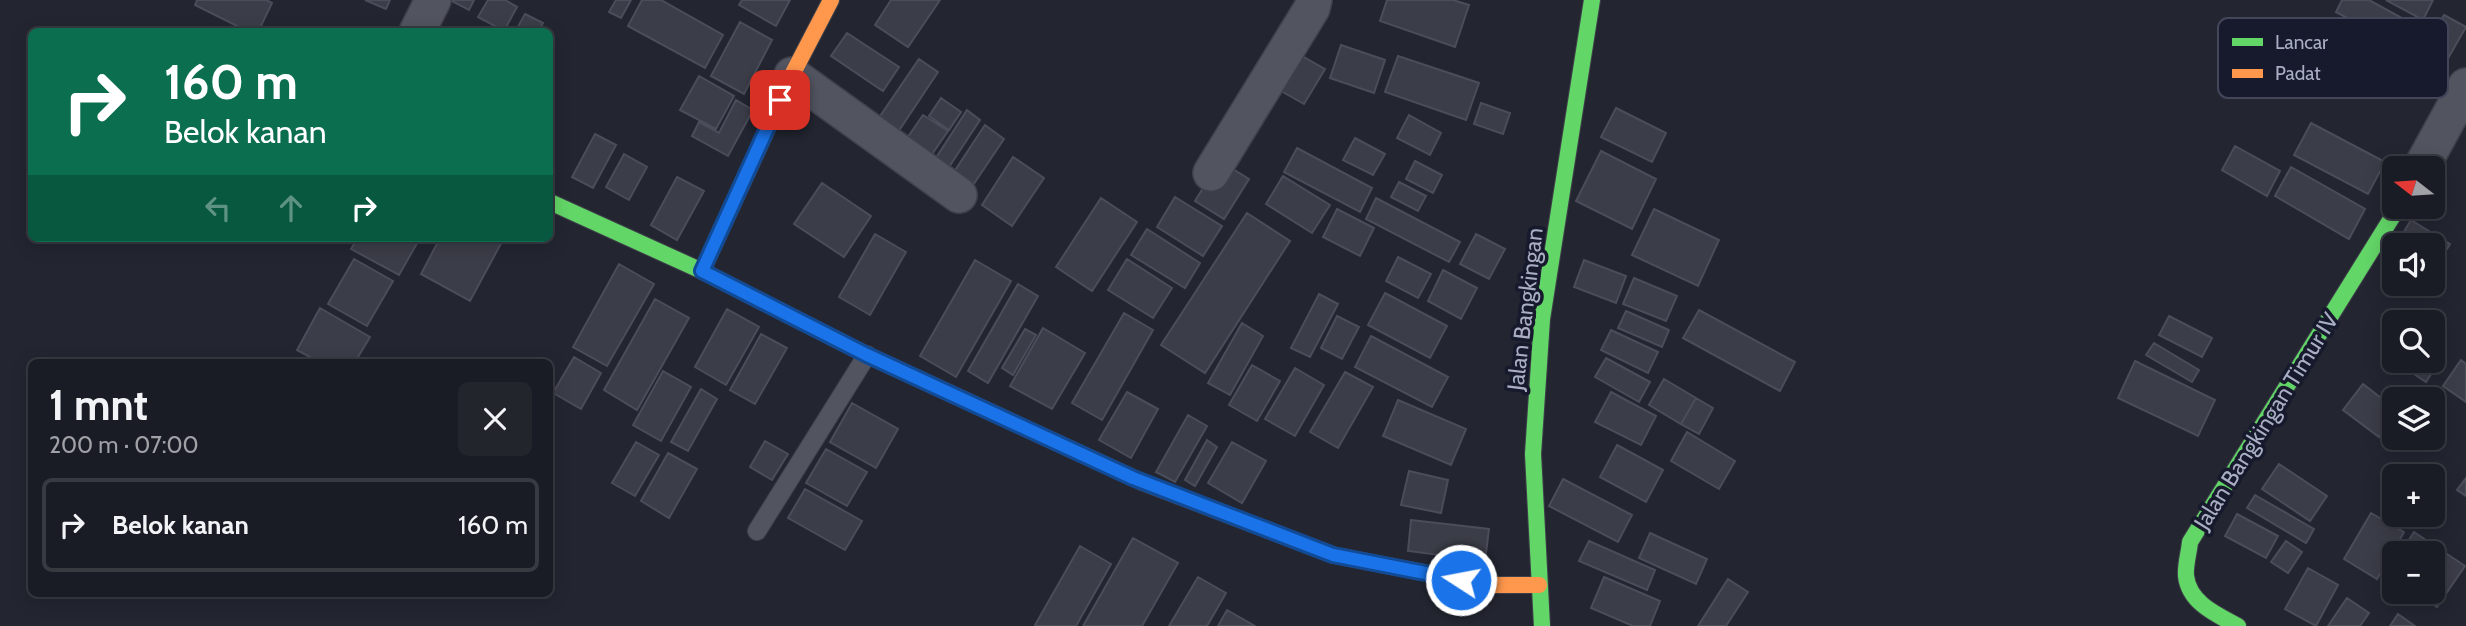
<!DOCTYPE html>
<html lang="id">
<head>
<meta charset="utf-8">
<style>
  body { margin:0; font-family:Cabin,sans-serif; background:#23252d; color:#f1f3f6; height:100vh; display:flex; flex-direction:column; font-size:26px; white-space:nowrap }
  * { box-sizing:border-box; margin:0 }
  p { font-size:23px; color:#9fa1a7 }
  .icon { flex:none; width:38px; height:38px; fill:none; stroke:currentColor; stroke-width:2; stroke-linecap:round; stroke-linejoin:round }
  .map { position:relative; flex:1; overflow:hidden }
  .details { position:absolute; left:28px; top:359px; width:525px; height:238px; display:flex; flex-direction:column; background:#1a1c25; border-radius:10px; box-shadow:0 4px 18px #0003,0 0 0 2px #383a42 }
  .details>* { flex:none }
  .guide { position:absolute; left:28px; top:28px; width:525px; height:214px; border-radius:10px; box-shadow:0 4px 18px #0003,0 0 0 2px #383a42; background:#0b6e4f; color:#fff; overflow:hidden }
  .needle { width:46px; rotate:287deg }
  .fabs { position:absolute; left:2382px; top:156px; display:grid; gap:14px }
  .fabs a { display:grid; place-items:center; width:63px; height:63px; border-radius:10px; background:#1a1c25; box-shadow:0 4px 18px #0003,0 0 0 2px #383a42; font-size:35px }
  .pin { position:absolute; display:grid; place-items:center; width:60px; height:60px; color:#fff; margin:-30px; border-radius:14px; box-shadow:0 4px 10px #0006 }
  .me { position:absolute; width:77px; margin:-38px; rotate:281deg; stroke-linejoin:round; filter:drop-shadow(0 0 5px #0008) }
  .turn { display:flex; align-items:center; gap:24px; height:147px; padding:0 21px; font-size:32px }
  .turn .icon { width:91px; height:91px; stroke-width:2.5 }
  .turn b { display:block; font-size:49px; line-height:60px }
  .lanes { display:flex; align-items:center; height:66px; padding:0 21px; background:#0003; justify-content:center; gap:35px; direction:ltr }
  .lanes .off { opacity:.35 }
  .round { display:grid; place-items:center; flex:none; width:74px; height:74px; border-radius:10px; background:#23252d }
  .head { display:flex; align-items:center; justify-content:space-between; height:119px; padding:0 21px }
  h1 { font-size:42px; font-weight:700; line-height:52px }
  ul { padding:0; list-style:none }
  li { display:flex; align-items:center; gap:21px; height:94px; margin:0 14px 10px; padding:0 7px; border:4px solid #383a42; border-radius:10px }
  li div { flex:1 }
  li b { display:block; font-size:26px }
  li em { font-style:normal }
  .map>svg:first-child { display:block }
  .building { fill:#3b3d48; stroke:#4a4d5a; stroke-width:2 }
  .lines { fill:none; stroke-linecap:round; stroke-linejoin:round }
  .lane-casing { stroke:#3f414a; stroke-width:20 }
  .street-casing { stroke:#3f414a; stroke-width:38 }
  .fast-casing { stroke:#3f414a; stroke-width:18 }
  .slow-casing { stroke:#3f414a; stroke-width:18 }
  .lane { stroke:#525560; stroke-width:18 }
  .street { stroke:#525560; stroke-width:35 }
  .fast { stroke:#63d668; stroke-width:16 }
  .slow { stroke:#ff974d; stroke-width:16 }
  .route-casing { stroke:#114b97; stroke-width:18 }
  .route { stroke:#1a73e8; stroke-width:12 }
  .labels { text-anchor:middle; stroke-width:7; stroke-linejoin:round; paint-order:stroke }
  .street-label { font-size:23px; fill:#aaaec5; stroke:#171a2c }
  .key { fill:#171a2c; stroke:#43465a; stroke-width:2 }
  .key-label { font-size:19px; fill:#aaaec5 }
</style>
</head>
<body>
<div class="map">
<svg width="2466" height="626" viewBox="0 0 2466 626">
  <rect width="100%" height="100%" fill="#232631"/>
  <!-- building -->
  <path class="building" d="M197,0H266L272,3L258,32H249L195,5Z
    M365,0H390L386,9Z
    M450,0H474L469,10Z
    M488,0H505L517,7L504,31L478,17Z
    M616,0H631L621,18L609,12Z
    M642,0H661L723,35L705,68L628,26Z
    M742,0H790L776,26L739,5Z
    M891,0H940L908,47L875,25Z
    M1387,0H1453L1469,5L1455,47L1380,21Z
    M2342,0H2369L2420,28L2407,50L2336,12Z
    M2386,0H2433L2423,20Z
    M525,14L543,23L538,32H515Z
    M2444,15L2466,27L2447,60L2425,47Z
    M740,22L772,40L744,94L711,76Z
    M847,33L899,67L883,91L831,56Z
    M1341,45L1385,60L1374,93L1330,78Z
    M1302,56L1325,69L1304,104L1281,91Z
    M1398,56L1479,83L1466,120L1385,92Z
    M919,59L938,72L894,138L874,125Z
    M699,76L734,96L716,129L680,110Z
    M941,98L961,112L949,130L929,116Z
    M736,100L753,110L728,156L692,136L699,122L719,133Z
    M1481,103L1510,113L1503,134L1474,124Z
    M1616,108L1666,133L1652,162L1601,137Z
    M967,110L980,120L945,173L932,164Z
    M923,115L948,131L928,160L903,144Z
    M1409,115L1441,133L1430,155L1397,138Z
    M2311,123L2385,162L2368,194L2294,155Z
    M985,125L1004,139L967,194L948,181Z
    M595,134L616,145L593,188L572,177Z
    M1355,138L1385,154L1373,175L1343,160Z
    M2235,146L2280,171L2267,196L2222,170Z
    M1297,148L1372,188L1360,212L1284,172Z
    M1601,151L1656,179L1632,229L1576,201Z
    M624,154L647,167L629,200L606,187Z
    M1013,157L1044,178L1012,226L982,205Z
    M1220,161L1249,179L1224,219L1195,201Z
    M1415,161L1442,175L1433,193L1406,179Z
    M2291,167L2365,209L2349,239L2275,196Z
    M1283,176L1330,205L1312,233L1266,204Z
    M677,177L704,191L677,240L651,225Z
    M1399,182L1426,196L1418,211L1391,197Z
    M822,183L871,216L844,257L794,224Z
    M1175,197L1222,226L1203,256L1157,227Z
    M1101,198L1137,222L1092,291L1056,267Z
    M1376,198L1460,242L1449,262L1366,219Z
    M1337,209L1374,228L1360,256L1323,237Z
    M1654,209L1719,240L1698,286L1632,255Z
    M1247,213L1290,241L1205,373L1161,345Z
    M2411,220L2450,244L2432,273V245H2396Z
    M1147,229L1200,263L1185,288L1131,255Z
    M875,234L906,252L870,315L839,297Z
    M1476,234L1505,249L1489,279L1460,264Z
    M358,238H420L399,275L351,249Z
    M440,238H504L470,301L421,274Z
    M1398,257L1431,274L1418,298L1386,281Z
    M354,259L393,281L367,326L328,304Z
    M1127,259L1172,288L1153,318L1108,290Z
    M975,260L1011,281L956,377L920,356Z
    M1584,260L1626,276L1616,303L1574,287Z
    M619,264L654,284L607,366L573,347Z
    M1443,270L1477,288L1461,319L1428,301Z
    M1634,278L1677,296L1666,321L1623,304Z
    M1018,284L1038,296L988,383L968,371Z
    M1385,293L1447,326L1430,358L1368,325Z
    M1319,294L1338,304L1310,357L1291,348Z
    M655,299L689,318L637,410L604,390Z
    M320,308L370,337L355,362H319L297,350Z
    M727,309L759,327L726,385L695,367Z
    M1699,310L1795,362L1780,391L1683,338Z
    M1626,311L1669,330L1662,347L1618,328Z
    M1124,313L1153,330L1102,420L1072,403Z
    M1337,316L1359,327L1342,359L1321,348Z
    M2169,316L2212,338L2202,357L2159,335Z
    M1242,323L1263,336L1230,395L1208,383Z
    M1043,328L1085,353L1052,409L1010,386Z
    M1025,329L1036,335L1013,375L1002,368Z
    M1611,330L1658,352L1648,373L1601,350Z
    M761,334L787,348L755,404L730,390Z
    M1371,336L1448,377L1432,407L1355,367Z
    M2154,343L2199,370L2192,382L2146,355Z
    M2432,348L2443,355L2426,382L2396,362L2432,360Z
    M574,357L601,373L581,409L553,393Z
    M1606,358L1650,382L1639,402L1595,377Z
    M2461,360L2466,364V402L2443,386Z
    M2135,361L2215,400L2198,436L2118,398Z
    M1252,365L1280,381L1257,421L1229,405Z
    M1295,368L1324,385L1295,436L1265,419Z
    M663,371L691,387L661,441L633,425Z
    M1345,372L1373,387L1338,448L1310,432Z
    M1664,379L1696,398L1681,424L1649,405Z
    M2363,384L2394,408V417L2379,437L2343,410Z
    M701,389L717,399L688,451L671,442Z
    M1127,392L1158,409L1131,458L1099,440Z
    M1611,392L1656,416L1641,445L1595,422Z
    M1696,398L1713,408L1699,434L1681,424Z
    M1398,400L1466,429L1451,465L1383,436Z
    M852,403L898,429L876,468L830,442Z
    M1188,415L1207,426L1175,482L1156,472Z
    M1687,432L1735,461L1719,489L1671,461Z
    M1207,440L1217,447L1195,486L1185,480Z
    M765,441L788,454L772,480L750,467Z
    M636,442L659,455L635,496L612,483Z
    M1232,442L1266,461L1242,503L1208,483Z
    M1617,445L1663,470L1646,502L1600,477Z
    M826,449L867,472L847,506L806,483Z
    M668,453L697,469L669,518L641,501Z
    M2279,464L2327,496L2310,521L2262,489Z
    M1409,471L1448,480L1441,513L1401,505Z
    M2466,478V496L2457,490Z
    M1563,479L1632,515L1618,542L1549,506Z
    M805,489L862,521L845,550L788,518Z
    M2255,495L2314,529L2306,543L2247,508Z
    M2371,513L2404,532L2377,579L2344,559Z
    M2237,514L2278,536L2266,558L2225,536Z
    M1411,520L1489,529L1485,561L1408,551Z
    M2414,532L2465,566L2437,607L2413,592H2432V553H2401Z
    M1650,533L1707,559L1696,584L1639,558Z
    M1133,538L1178,563L1142,626H1083Z
    M1589,541L1655,570L1647,590L1579,561Z
    M2286,541L2302,552L2288,573L2271,562Z
    M1080,546L1111,564L1076,626H1037L1035,625Z
    M2308,568L2338,585L2316,626L2285,609Z
    M1198,577L1226,593L1207,626H1169Z
    M1604,577L1660,601L1650,626H1633L1591,608Z
    M1728,579L1748,592L1726,626H1698Z
    M2347,598L2369,613L2360,626H2328Z
    M1227,610L1255,626H1218Z
    M2398,614L2415,626H2390Z"/>
  <g class="lines">
    <!-- lane casing -->
    <g class="lane-casing">
      <path id="lane" d="M757,531L867,355"/>
    </g>
    <!-- street casing -->
    <g class="street-casing">
      <path id="street" d="M417,32L433,0
        M792,75L959,195
        M2421,168L2466,86
        M1211,173L1312,8L1314,0"/>
    </g>
    <!-- fast casing -->
    <g class="fast-casing">
      <path id="fast" d="M550,202L702,271L867,355L1142,482
        M1542,626L1533,454L1542,319L1592,0
        M2238,626C2217,615 2189,603 2186,576C2185,565 2189,553 2190,542L2399,206"/>
    </g>
    <!-- slow casing -->
    <g class="slow-casing">
      <path id="slow" d="M702,271L792,75L831,0
        M1142,482L1333,555L1487,585H1539"/>
    </g>
    <!-- lane -->
    <use href="#lane" class="lane"/>
    <!-- street -->
    <use href="#street" class="street"/>
    <!-- fast -->
    <use href="#fast" class="fast"/>
    <!-- slow -->
    <use href="#slow" class="slow"/>
  </g>
  <g class="lines">
    <!-- route casing -->
    <g class="route-casing">
      <path id="route" d="M780,100L702,271L867,355L1133,478L1333,555L1461,580"/>
    </g>
    <!-- route -->
    <use href="#route" class="route"/>
  </g>
  <g class="labels">
    <!-- street labels -->
    <g class="street-label">
      <text transform="translate(1525 309) rotate(-83)" y="8">Jalan Bangkingan</text>
      <text transform="translate(2266 421) rotate(-58)" y="8">Jalan Bangkingan Timur IV</text>
    </g>
  </g>
  <!-- legend -->
  <rect x="2218" y="18" width="230" height="80" rx="10" class="key"/>
  <rect x="2232" y="38" width="31" height="8" fill="#63d668"/>
  <rect x="2232" y="69" width="31" height="9" fill="#ff974d"/>
  <g class="key-label">
    <text x="2275" y="49">Lancar</text>
    <text x="2275" y="80">Padat</text>
  </g>
</svg>
<div class="fabs">
<a><svg class="needle" viewBox="-14 -14 28 28"><path d="M0-13l5 13h-10z" fill="#e53935"/><path d="M0 13l5-13h-10z" fill="#9fa1a7"/></svg></a>
<a><svg class="icon" aria-label="sound" viewBox="0 0 24 24"><path d="M4 9h4l5-4v14l-5-4H4zM17 9q2 3 0 6"/></svg></a>
<a><svg class="icon" aria-label="search" viewBox="0 0 24 24"><circle cx="10" cy="10" r="6"/><path d="M15 15l6 6"/></svg></a>
<a><svg class="icon" aria-label="layers" viewBox="0 0 24 24"><path d="M12 4l9 5-9 5-9-5zM3 14l9 5 9-5"/></svg></a>
<a>+</a>
<a>−</a>
</div>
<div class="pin" style="left:780px;top:100px;background:#d93025"><svg class="icon" aria-label="arrive" viewBox="0 0 24 24"><path d="M6 21V4h12l-3 4 3 4H6"/></svg></div>
<svg class="me" style="left:1461px;top:580px" viewBox="-20 -20 40 40"><circle r="17" fill="#1a73e8" stroke="#fff" stroke-width="3"/><path d="M0-11L8 9 0 5-8 9z" fill="#fff"/></svg>
<div class="guide">
<div class="turn"><svg class="icon" aria-label="right" viewBox="0 0 24 24"><path d="M7 20v-9h11M14 6l5 5-5 5"/></svg><div><b>160 m</b>Belok kanan</div></div>
<div class="lanes"><svg class="icon off" aria-label="left" viewBox="0 0 24 24"><path d="M17 20v-9H6M10 6l-5 5 5 5"/></svg><svg class="icon off" aria-label="ahead" viewBox="0 0 24 24"><path d="M12 20V5M6 11l6-6 6 6"/></svg><svg class="icon" aria-label="right" viewBox="0 0 24 24"><path d="M7 20v-9h11M14 6l5 5-5 5"/></svg></div>
</div>
<section class="details">
<div class="head"><div><h1>1 mnt</h1><p>200 m · 07:00</p></div><a class="round"><svg class="icon" aria-label="close" viewBox="0 0 24 24"><path d="M6 6l12 12M18 6L6 18"/></svg></a></div>
<ul>
<li><svg class="icon" aria-label="right" viewBox="0 0 24 24"><path d="M7 20v-9h11M14 6l5 5-5 5"/></svg><div><b>Belok kanan</b></div><em>160 m</em></li>
</ul>
</section>
</div>
</body>
</html>
